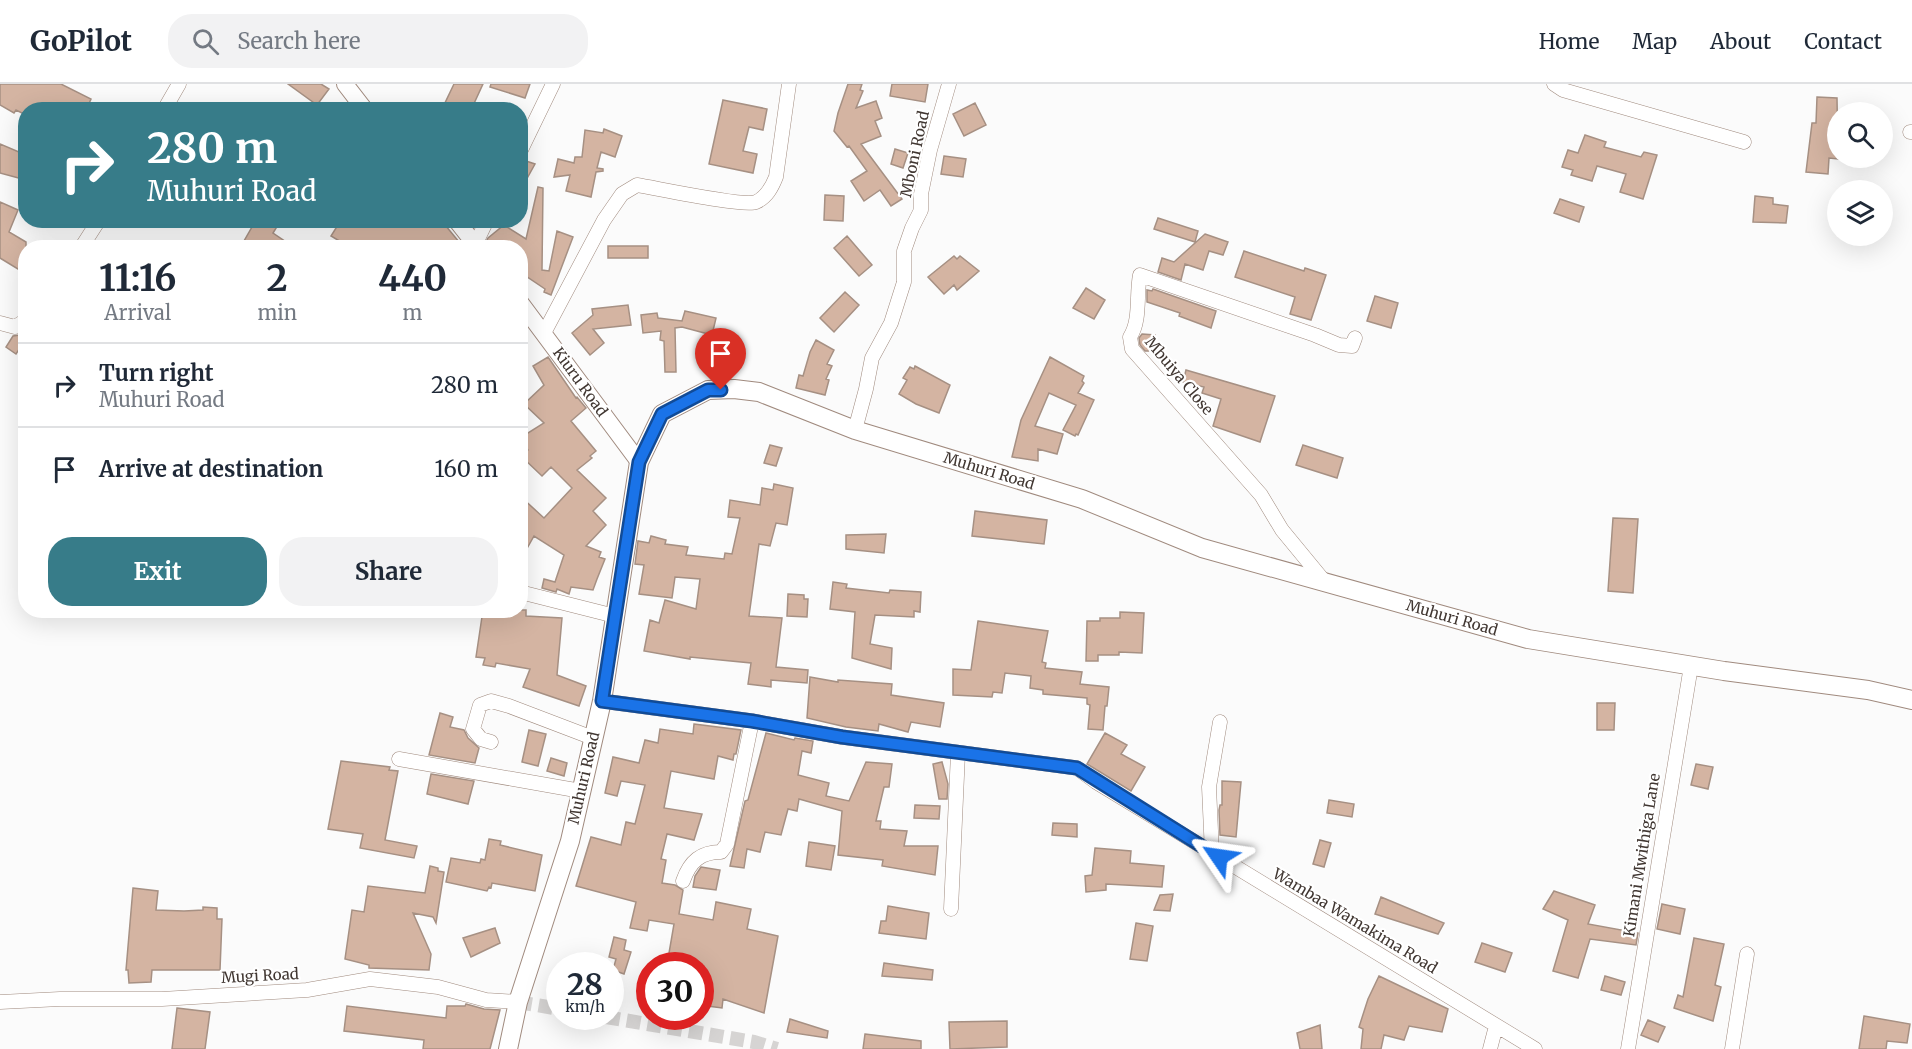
<!DOCTYPE html>
<html lang="en">
<head>
<meta charset="utf-8">
<style>
  body { margin:0; font-family:Merriweather,serif; background:#f2f2f3; color:#1f2937; height:100vh; display:flex; flex-direction:column; font-size:22px; white-space:nowrap }
  * { box-sizing:border-box; margin:0 }
  p { font-size:20px; color:#747a83 }
  .icon { flex:none; width:33px; height:33px; fill:none; stroke:currentColor; stroke-width:2; stroke-linecap:round; stroke-linejoin:round }
  .map { position:relative; flex:1; overflow:hidden }
  .sheet { position:absolute; left:18px; top:156px; width:510px; height:378px; display:flex; flex-direction:column; background:#fff; border-radius:24px; box-shadow:0 6px 24px #0002 }
  .sheet>* { flex:none }
  .hud { position:absolute; left:18px; top:18px; width:510px; height:126px; border-radius:24px; box-shadow:0 6px 24px #0002; background:#377c89; color:#fff; overflow:hidden }
  .buttons { position:absolute; left:1827px; top:18px; display:grid; gap:12px }
  .buttons a { display:grid; place-items:center; width:66px; height:66px; border-radius:50%; background:#fff; box-shadow:0 6px 24px #0002; font-size:30px }
  .speed { position:absolute; left:546px; top:868px; display:flex; gap:12px; font-size:30px; font-weight:700; text-align:center }
  .speed>* { display:grid; place-content:center; width:78px; height:78px; border-radius:50%; background:#fff; box-shadow:0 6px 24px #0002; line-height:1 }
  .speed small { font-size:15px; font-weight:400 }
  .speed .limit { border:9px solid #d22; background:#fff; color:#111 }
  .pin { position:absolute; display:grid; place-items:center; width:51px; height:51px; color:#fff; margin:-62px -26px; border-radius:50% 50% 50% 0; rotate:-45deg; box-shadow:0 0 6px #0007 }
  .pin .icon { rotate:45deg }
  .me { position:absolute; width:66px; margin:-33px; rotate:302deg; stroke-linejoin:round; filter:drop-shadow(0 0 4px #0008) }
  .turn { display:flex; align-items:center; gap:21px; height:126px; padding:0 30px; font-size:27px }
  .turn .icon { width:78px; height:78px; stroke-width:2.5 }
  .turn b { display:block; font-size:42px; line-height:51px }
  .eta { display:flex; justify-content:space-evenly; align-items:center; height:102px; text-align:center }
  .eta b { font-size:36px; font-weight:700; line-height:42px }
  .button { display:flex; gap:12px; margin-top:auto; padding:12px 30px }
  .button a { flex:1; height:69px; border-radius:24px; background:#377c89; color:#fff; font-size:24px; font-weight:700; line-height:69px; text-align:center }
  .button a+a { background:#f2f2f3; color:#1f2937 }
  ul { padding:0; list-style:none }
  li { display:flex; align-items:center; gap:18px; height:84px; padding:0 30px; border-top:2px solid #e0e1e3 }
  li div { flex:1 }
  li b { display:block; font-size:22px }
  li em { font-style:normal }
  header { display:flex; align-items:center; gap:36px; box-sizing:border-box; height:84px; padding:0 30px; background:#fff; border-bottom:2px solid #e0e1e3 }
  header strong { font-size:28px }
  nav { display:flex; gap:33px; margin-inline-start:auto; font-size:21px }
  .search { width:420px; height:54px; background:#f2f2f3; display:flex; align-items:center; gap:15px; box-sizing:border-box; padding:0 21px; border-radius:24px; color:#747a83; font-size:22px }
  .map>svg:first-child { display:block }
  .building { fill:#d4b4a2; stroke:#a69083; stroke-width:1.5 }
  .lines { fill:none; stroke-linecap:round; stroke-linejoin:round }
  .minor-tunnel { stroke:#d6d4d3; stroke-width:14; stroke-dasharray:14 7; stroke-linecap:butt }
  .minor-casing { stroke:#a08a7e; stroke-width:15 }
  .tertiary-casing { stroke:#a08a7e; stroke-width:18 }
  .secondary-casing { stroke:#a08a7e; stroke-width:20 }
  .minor { stroke:#fff; stroke-width:14 }
  .tertiary { stroke:#fff; stroke-width:16 }
  .secondary { stroke:#fff; stroke-width:18 }
  .route-casing { stroke:#114b97; stroke-width:15 }
  .route { stroke:#1a73e8; stroke-width:10 }
  .labels { text-anchor:middle; stroke-width:4.5; stroke-linejoin:round; paint-order:stroke }
  .street-label { font-size:15px; fill:#413732; stroke:#fff }
</style>
</head>
<body>
<header>
<strong>GoPilot</strong>
<div class="search"><svg class="icon" aria-label="search" viewBox="0 0 24 24"><circle cx="10" cy="10" r="6"/><path d="M15 15l6 6"/></svg>Search here</div>
<nav><a>Home</a><a>Map</a><a>About</a><a>Contact</a></nav>
</header>
<div class="map">
<svg width="1912" height="965" viewBox="0 0 1912 965">
  <rect width="100%" height="100%" fill="#fbfbfb"/>
  <!-- building -->
  <path class="building" d="M0,0H61L91,15L86,26H58L49,20L46,26H26V31L16,26L14,29L0,21Z
    M288,0H321L329,5L317,21Z
    M454,0H483L471,26H454L444,21Z
    M491,0H530L525,14L490,3Z
    M848,0H862L860,6L863,7L856,24L876,17L882,34L875,37L881,52L861,60L902,115L891,122L880,106L864,117L851,97L867,87L849,62L847,63L834,47L838,29Z
    M892,0H928L925,18L890,12Z
    M1817,13L1837,14L1838,75L1829,74L1828,90L1806,88L1812,39H1816Z
    M723,16L767,25L763,46L749,43L743,67L757,70L753,89L709,80Z
    M975,19L986,41L964,52L953,30Z
    M604,45L622,52L615,73L601,68L597,84L603,85V87L596,88L591,113L566,107L570,91L554,93L558,75L574,79L575,73H582L585,46L603,49Z
    M1585,51L1606,58L1604,63L1641,73L1644,68L1657,71L1643,115L1620,108L1626,90L1597,82L1592,97L1571,91L1573,86L1562,83L1568,66L1578,69Z
    M0,60L26,71V96L0,89Z
    M895,65L908,69L903,84L891,80Z
    M944,72L966,75L963,93L941,90Z
    M523,76L535,80L520,107V82Z
    M538,103L543,104L542,186L549,187L557,147L573,153L551,211L544,208L545,205L520,188V164H488L486,158L488,154L504,141L526,155Z
    M825,111L844,112L843,137L824,136Z
    M1755,112L1773,114V120L1788,122L1786,139L1753,138Z
    M1560,115L1584,123L1579,138L1554,129Z
    M0,118L18,126L9,148L26,158V190L0,174Z
    M1158,134L1198,147L1195,158L1154,145Z
    M256,136H281L273,149L295,164H240Z
    M341,136H441L464,164H351L331,152Z
    M1205,150L1228,158L1223,171L1209,167L1203,186L1185,180L1181,196L1158,188L1162,174L1174,178Z
    M847,152L872,181L859,192L834,164Z
    M608,162H648V174H608Z
    M1244,167L1304,187L1305,184L1326,191L1311,236L1290,230L1295,213L1235,193Z
    M954,172L957,175L960,172L979,187L957,206L954,201L944,210L928,193Z
    M1086,204L1105,216L1094,235L1073,224Z
    M1153,205L1216,227L1211,244L1179,232L1180,229L1147,218V206L1152,207Z
    M845,208L859,221L834,248L820,234Z
    M1375,212L1398,219L1391,244L1367,237Z
    M628,221L631,241L593,245L604,259L590,271L572,249L593,231L592,225Z
    M685,227L716,234L712,251L682,243L675,244L676,288H665L664,257L660,256L661,247L643,249L641,231L657,229L658,234L682,237Z
    M1142,250L1155,251L1153,267H1145L1140,261L1139,254Z
    M20,251L26,255L16,270L6,263L13,252Z
    M816,256L834,266L827,280L832,282L826,295L829,296L825,311L796,304L799,291L803,292L810,268Z
    M548,273L576,314L577,313L586,324L571,337L596,367L590,372L592,374L577,386L606,414L593,427L606,441L586,462L601,468L599,473L605,475L597,495L593,506L571,503L569,510L557,505L556,508L542,504L544,495L555,498L564,471L534,452L520,477V412L544,434L572,404L551,383L542,392L522,373L528,366L520,354L544,339L524,320L544,301L533,282Z
    M1050,273L1084,292L1082,297L1084,299L1078,309L1094,316L1078,351L1076,350L1075,352L1063,346L1076,321L1049,309L1035,342L1063,350L1057,370L1038,365V377L1012,373L1021,336Z
    M915,282L950,301L939,329L916,320L899,310L907,296L903,294L910,283L914,285Z
    M1186,286L1275,312L1260,358L1213,342L1221,315L1202,309L1204,303L1183,298Z
    M770,361L782,364L776,382L764,379Z
    M1303,361L1343,374L1337,394L1296,381Z
    M774,400L793,404L787,441L776,439L770,462L759,460L749,532L782,534L776,583L808,586L807,599L771,596V603L748,600L751,579L690,573V575L644,567L650,536L659,539L665,516L696,525L700,495L675,493L672,514L639,510L644,481L635,480L638,457L649,459L651,452L666,456L665,460L688,463L686,471L724,475L725,469L732,470L740,434L728,433L730,416L760,421L762,404L773,406Z
    M975,427L1047,436L1044,460L972,452Z
    M1613,434L1638,435L1633,509L1608,507Z
    M886,450L884,469L846,465V451Z
    M833,498L847,500L846,504L889,509L890,506L921,508L920,528L914,527V533L875,531L870,560L892,564L891,585L852,574L855,528L830,525Z
    M788,510L804,511V515H808L807,533L787,532Z
    M483,526H526V532L562,534L557,591L586,602L579,622L523,603L530,585L496,579L495,583L483,581L485,574L476,573Z
    M1120,528L1144,529L1142,569L1119,568V571H1098V577H1086L1087,537H1100V534H1120Z
    M978,537L1048,547L1042,578L1046,579L1045,584L1082,588L1080,600L1109,603L1107,622H1105L1103,646L1088,645L1090,621L1087,620V614L1043,610V606L1030,604L1031,592L1005,589L1002,609L993,608L992,613L953,611V585L971,586Z
    M810,593L838,598V596L892,600L891,611L944,619L940,643L911,638L908,648L879,640L878,647L846,643L807,634Z
    M1597,619H1615L1614,646H1597Z
    M440,629L453,633L450,643L464,646L468,654L479,664L475,679L429,671Z
    M694,640L741,646L736,670H734L733,676L718,672L714,695L671,687L664,724L702,730L694,756L667,750L661,775L666,776L662,799L675,801L683,806L679,830L713,836L716,818L751,825L747,845L778,852L764,929L723,915L722,924L700,921V903L704,882L668,875L674,840L649,836L647,847L630,844L636,818L576,802L591,753L621,761L626,738L635,740L645,701L621,697L617,712L605,709L613,673L639,679L645,656L658,659L660,645L693,650Z
    M529,646L546,650L538,682L522,678Z
    M766,649L794,656L795,654L813,657L811,669L802,667L798,691L829,699L826,712L849,717L866,678L892,680L889,703H884L876,737H881L880,745L907,747L904,762H938L935,791L882,782L883,776L838,771L842,727L799,715L797,727L788,725L781,751L765,748L760,768L747,765L744,784L730,782L745,717L748,716Z
    M1105,649L1127,661L1121,670L1145,683L1131,707L1087,680Z
    M551,674L567,679L564,692L547,687Z
    M341,677L390,683L389,686L398,687L385,756L417,762L414,774L360,764L363,750L328,745Z
    M942,678L948,700L947,715H939L933,680Z
    M1696,680L1713,683L1708,705L1691,701Z
    M431,690L474,697L468,720L427,710Z
    M1222,697L1241,698L1236,753L1220,751L1219,726L1220,721H1222Z
    M1329,716L1354,720L1352,733L1327,729Z
    M915,721L940,722L939,735L914,734Z
    M1053,739L1077,740V753L1052,751Z
    M489,755L501,757L500,761L542,771L535,807L492,799L491,804L489,803L487,807L446,798L451,774L480,779L481,775L485,776Z
    M1320,756L1331,759L1324,783L1313,780Z
    M809,758L835,762L831,786L806,782Z
    M1095,764L1131,767L1130,779L1164,782L1162,803L1106,800V806L1086,808L1085,792L1092,791Z
    M430,782L438,784V787L444,788L436,839L433,833L413,829L431,870L429,886L369,884V881L345,875L352,826L364,828L368,802L425,809Z
    M701,783L720,786L716,806L693,803L695,792Z
    M133,804L158,807L156,826L184,827L203,826V823L217,824V835H222L220,886H152L151,898L129,899L128,886H126Z
    M1554,807L1595,821L1588,840L1638,849L1636,861L1590,855L1578,894L1553,887L1568,836L1543,825Z
    M1173,810L1170,827L1154,826L1160,811Z
    M1381,813L1444,839L1438,850L1375,830Z
    M1662,820L1685,825L1680,850L1657,845Z
    M888,822L929,829L926,855L879,849L881,837H886Z
    M1136,839L1153,842L1147,877L1130,875Z
    M495,844L500,859L471,873L463,854Z
    M614,853L626,856L624,866L631,868L624,890L613,886L616,875L609,873Z
    M1694,854L1724,860L1715,901L1721,903L1713,937L1674,924L1678,911L1683,913Z
    M1482,859L1512,869L1505,888L1475,878Z
    M884,879L933,886L932,896L882,892Z
    M1379,892L1448,925L1442,948L1409,942L1404,956L1384,951L1381,965H1361L1363,945L1359,943L1368,915Z
    M1605,892L1625,898L1621,911L1601,906Z
    M466,920L484,925L500,926L490,965H423L424,956L344,947L347,922L446,934L447,922H465Z
    M177,924L210,928L205,965H172Z
    M1864,932L1910,940L1907,959L1887,957L1886,965H1859Z
    M790,935L828,947L827,954L787,948Z
    M1648,936L1665,943L1658,958L1641,951Z
    M1007,937V963L950,965L949,938Z
    M1320,941L1322,965H1300L1297,949Z
    M865,950L921,957V965H863Z"/>
  <g class="lines">
    <!-- minor-tunnel -->
    <path class="minor-tunnel" d="M518,918L560,925
      M606,933L754,958L777,965"/>
    <!-- minor casing -->
    <g class="minor-casing">
      <path id="minor" d="M1554,0L1563,6L1744,58
        M164,26L179,0
        M1910,48H1912
        M520,68L553,0
        M475,161L487,136
        M81,164L99,136
        M0,239L15,243L26,236
        M544,249L604,136L622,110L637,101C656,104 744,123 756,118C767,113 772,103 776,93L789,0
        M855,346L866,305L872,274L891,239L904,198V167L912,144L921,126V110L930,66L949,0
        M1324,497L1282,446L1261,411L1132,265L1130,253C1141,236 1136,211 1140,191L1315,251L1339,261L1352,262L1355,254
        M520,508L615,532
        M602,617L752,637L842,653L1077,684L1096,698L1535,965
        M491,658L481,655L473,645L480,621L491,617L509,622L593,654
        M399,675L581,707
        M1212,769L1209,703L1220,638
        M683,797C690,777 701,768 721,768L727,760L752,637
        M951,825L958,669
        M0,918L60,915H162L307,906L370,895L438,903L486,916L518,918
        M1490,965L1496,942
        M1628,965L1691,582
        M1732,965L1747,870"/>
    </g>
    <!-- tertiary casing -->
    <g class="tertiary-casing">
      <path id="tertiary" d="M345,0L365,26
        M456,136L478,164
        M520,218L639,378"/>
    </g>
    <!-- secondary casing -->
    <g class="secondary-casing">
      <path id="secondary" d="M508,965L518,918L570,757L602,617L639,378L662,330L708,306L734,305L759,308L855,346L1082,415L1202,464L1528,555L1724,587L1868,606L1912,616"/>
    </g>
    <!-- minor -->
    <use href="#minor" class="minor"/>
    <!-- tertiary -->
    <use href="#tertiary" class="tertiary"/>
    <!-- secondary -->
    <use href="#secondary" class="secondary"/>
  </g>
  <g class="lines">
    <!-- route casing -->
    <g class="route-casing">
      <path id="route" d="M721,306H708L662,330L639,378L602,617L752,637L842,653L1077,684L1219,773"/>
    </g>
    <!-- route -->
    <use href="#route" class="route"/>
  </g>
  <g class="labels">
    <!-- street labels -->
    <g class="street-label">
      <text transform="translate(915 70) rotate(-78)" y="5">Mboni Road</text>
      <text transform="translate(1179 292) rotate(50)" y="5">Mbuiya Close</text>
      <text transform="translate(580 298) rotate(54)" y="5">Kiuru Road</text>
      <text transform="translate(989 387) rotate(17)" y="5">Muhuri Road</text>
      <text transform="translate(1452 534) rotate(16)" y="5">Muhuri Road</text>
      <text transform="translate(584 694) rotate(-77)" y="5">Muhuri Road</text>
      <text transform="translate(1642 771) rotate(-81)" y="5">Kimani Mwithiga Lane</text>
      <text transform="translate(1355 837) rotate(31)" y="5">Wambaa Wamakima Road</text>
      <text transform="translate(260 892) rotate(-3)" y="5">Mugi Road</text>
    </g>
  </g>
</svg>
<div class="buttons">
<a><svg class="icon" aria-label="search" viewBox="0 0 24 24"><circle cx="10" cy="10" r="6"/><path d="M15 15l6 6"/></svg></a>
<a><svg class="icon" aria-label="layers" viewBox="0 0 24 24"><path d="M12 4l9 5-9 5-9-5zM3 14l9 5 9-5"/></svg></a>
</div>
<div class="speed"><div>28<small>km/h</small></div><div class="limit">30</div></div>
<div class="pin" style="left:721px;top:306px;background:#d93025"><svg class="icon" aria-label="arrive" viewBox="0 0 24 24"><path d="M6 21V4h12l-3 4 3 4H6"/></svg></div>
<svg class="me" style="left:1219px;top:773px" viewBox="-20 -20 40 40"><path d="M0-17L14 15 0 8-14 15z" fill="#1a73e8" stroke="#fff" stroke-width="4"/></svg>
<div class="hud">
<div class="turn"><svg class="icon" aria-label="right" viewBox="0 0 24 24"><path d="M7 20v-9h11M14 6l5 5-5 5"/></svg><div><b>280 m</b>Muhuri Road</div></div>
</div>
<section class="sheet">
<div class="eta">
<div><b>11:16</b><p>Arrival</p></div>
<div><b>2</b><p>min</p></div>
<div><b>440</b><p>m</p></div>
</div>
<ul>
<li><svg class="icon" aria-label="right" viewBox="0 0 24 24"><path d="M7 20v-9h11M14 6l5 5-5 5"/></svg><div><b>Turn right</b><p>Muhuri Road</p></div><em>280 m</em></li>
<li><svg class="icon" aria-label="arrive" viewBox="0 0 24 24"><path d="M6 21V4h12l-3 4 3 4H6"/></svg><div><b>Arrive at destination</b></div><em>160 m</em></li>
</ul>
<div class="button"><a>Exit</a><a>Share</a></div>
</section>
</div>
</body>
</html>
